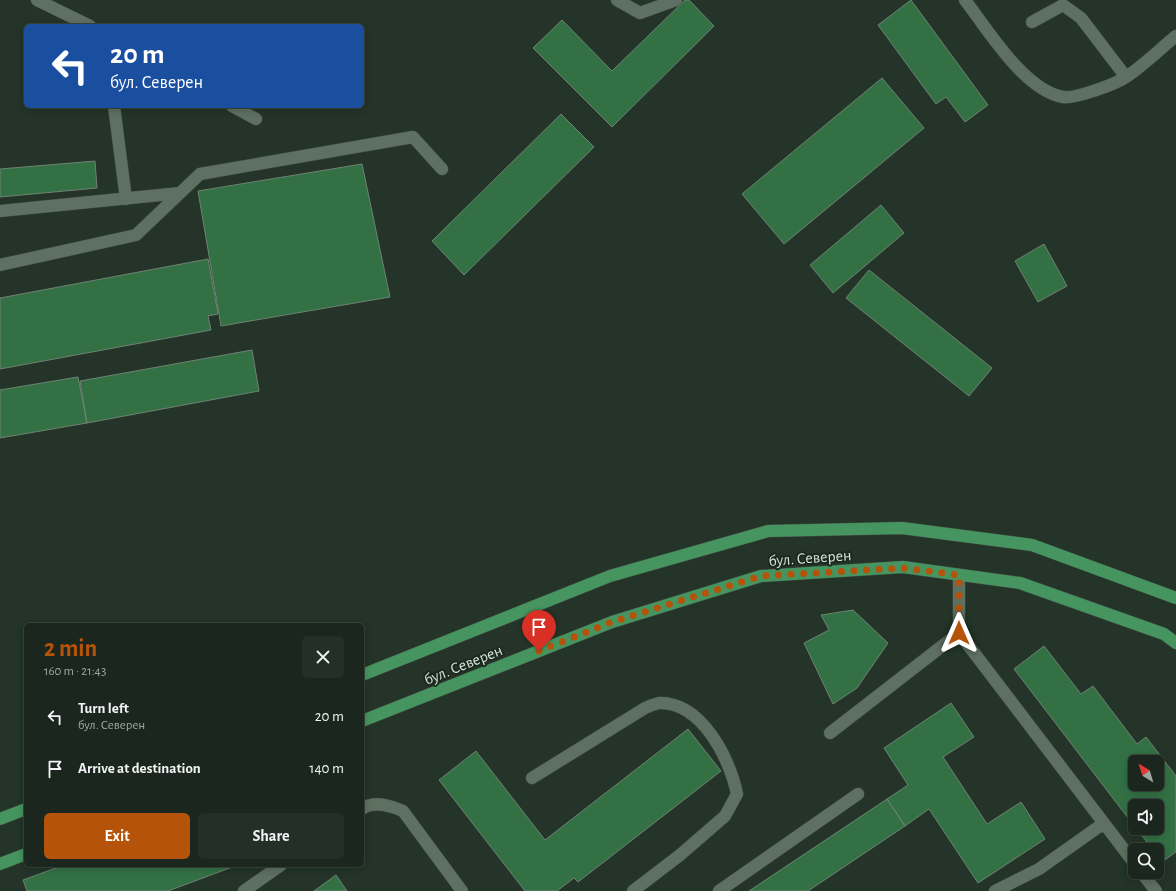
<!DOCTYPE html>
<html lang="en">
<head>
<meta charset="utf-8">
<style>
  body { margin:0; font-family:"Alegreya Sans",sans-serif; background:#242f27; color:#f1f3f6; height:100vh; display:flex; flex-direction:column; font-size:15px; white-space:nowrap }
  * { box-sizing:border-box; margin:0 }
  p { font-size:13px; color:#a0a5a4 }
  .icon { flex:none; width:22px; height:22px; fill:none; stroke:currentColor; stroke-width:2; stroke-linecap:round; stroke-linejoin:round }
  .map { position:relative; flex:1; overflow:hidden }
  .drawer { position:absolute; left:24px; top:623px; width:340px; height:244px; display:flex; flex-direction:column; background:#1b271e; border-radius:6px; box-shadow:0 2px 10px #0003,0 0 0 1px #39443c }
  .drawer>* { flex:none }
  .top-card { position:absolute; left:24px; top:24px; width:340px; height:84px; border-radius:6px; box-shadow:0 2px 10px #0003,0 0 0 1px #39443c; background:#1a4fa0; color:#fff; overflow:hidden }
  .needle { width:26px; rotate:322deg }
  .tools { position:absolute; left:1128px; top:755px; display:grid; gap:8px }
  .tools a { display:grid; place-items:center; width:36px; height:36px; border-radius:6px; background:#1b271e; box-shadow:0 2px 10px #0003,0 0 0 1px #39443c; font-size:20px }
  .pin { position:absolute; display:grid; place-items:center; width:34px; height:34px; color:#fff; margin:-41px -17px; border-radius:50% 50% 50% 0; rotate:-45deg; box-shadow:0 0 4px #0007 }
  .pin .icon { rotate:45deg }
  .me { position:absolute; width:44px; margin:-22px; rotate:0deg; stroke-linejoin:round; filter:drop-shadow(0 0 3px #0008) }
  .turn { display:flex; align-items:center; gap:14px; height:84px; padding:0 20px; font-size:18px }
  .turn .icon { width:52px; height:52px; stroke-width:2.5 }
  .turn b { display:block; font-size:28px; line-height:34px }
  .round { display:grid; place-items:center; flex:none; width:42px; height:42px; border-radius:6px; background:#242f27 }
  .headline { display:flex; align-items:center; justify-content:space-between; height:68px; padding:0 20px }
  h1 { font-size:24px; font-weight:700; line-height:30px; color:#b45309 }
  .primary-button { display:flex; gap:8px; margin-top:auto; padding:8px 20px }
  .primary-button a { flex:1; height:46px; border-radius:6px; background:#b45309; color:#fff; font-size:16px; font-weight:700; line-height:46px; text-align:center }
  .primary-button a+a { background:#242f27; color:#f1f3f6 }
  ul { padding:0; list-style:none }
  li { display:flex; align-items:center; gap:12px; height:52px; padding:0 20px }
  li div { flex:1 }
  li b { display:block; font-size:15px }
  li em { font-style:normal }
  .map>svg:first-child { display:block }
  .building { fill:#337145; stroke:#6f8273; fill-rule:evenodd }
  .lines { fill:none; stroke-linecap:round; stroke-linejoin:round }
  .minor-casing { stroke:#424f44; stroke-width:13 }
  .major-casing { stroke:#424f44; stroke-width:13 }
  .minor { stroke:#5e7061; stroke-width:12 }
  .major { stroke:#469560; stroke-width:12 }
  .route { stroke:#b45309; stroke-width:7; stroke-dasharray:0 12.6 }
  .labels { text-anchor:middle; stroke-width:4; stroke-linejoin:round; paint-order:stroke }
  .street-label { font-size:16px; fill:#d7e1d9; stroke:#1b2a1e }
</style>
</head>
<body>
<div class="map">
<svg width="1176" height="891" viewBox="0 0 1176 891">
  <rect width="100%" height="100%" fill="#243428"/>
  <!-- building -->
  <path class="building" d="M685,0H689L714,26L612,127L533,48L562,20L612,71Z
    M911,0L988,105L965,122L946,97L936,104L878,25Z
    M882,78L924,128L784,244L742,194Z
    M561,114L594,147L464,275L432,241Z
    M95,161L97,188L0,197V169Z
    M362,164L390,297L221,326L198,191Z
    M881,205L904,233L833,293L810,265Z
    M1044,244L1067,286L1038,302L1015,261Z
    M208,259L218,314L208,316L211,330L0,369V298Z
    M869,270L992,368L969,396L846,298Z
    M252,350L259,391L87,423L80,381Z
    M78,377L87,423L0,438V390Z
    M853,610L888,643L857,688L833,704L804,643L829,630L821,615Z
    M1044,646L1081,694L1093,686L1137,744L1146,737L1176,776V852L1162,862L1157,855V850H1153L1136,828H1157V806H1135V827L1014,669ZM1135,762H1157V784H1135Z
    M951,703L974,737L943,757L987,824L1021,802L1045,839L978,883L929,809L905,826L887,799L908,785L884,748Z
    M688,729L721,771L578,882L574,878L557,891H525L439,780L476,751L545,840Z
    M887,799L905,826L808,891H749Z
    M64,865H235V866L168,891H27L23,880Z
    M336,875L347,891H314Z"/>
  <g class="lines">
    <!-- minor casing -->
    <g class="minor-casing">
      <path id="minor" d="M37,0L90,26
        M617,0L640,13L676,0
        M965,0C988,30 1024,90 1063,97C1075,99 1116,84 1126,77C1144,65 1160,49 1176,36
        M1032,22L1063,5L1081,18L1126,77
        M114,106L126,199
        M232,106L256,119
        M0,211L180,193
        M0,265L136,235L200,174L413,137L442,169
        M959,575V633L1135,864
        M830,733L959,633
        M532,778L645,708C649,706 655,704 659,703C702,702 730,759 737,794L725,816L680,855L633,891
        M362,809C374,800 391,806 403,811L462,891
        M1141,872L1156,891
        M244,891L281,865
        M719,891L858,794
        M995,891L1039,869L1104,823"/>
    </g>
    <!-- major casing -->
    <g class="major-casing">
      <path id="major" d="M362,675L610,576L768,531L902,528L1032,545L1176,598
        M362,721L612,622L761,576L903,567L1020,583L1164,634L1176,643
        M0,819L26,809
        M0,864L26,854"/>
    </g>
    <!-- minor -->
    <use href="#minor" class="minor"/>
    <!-- major -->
    <use href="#major" class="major"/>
  </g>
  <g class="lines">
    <!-- route -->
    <path class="route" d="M539,651L612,622L761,576L903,568L959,575V633"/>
  </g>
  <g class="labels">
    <!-- street labels -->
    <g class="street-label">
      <text transform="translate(810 557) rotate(-4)" y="6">бул. Северен</text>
      <text transform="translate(463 664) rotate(-22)" y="6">бул. Северен</text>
    </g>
  </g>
</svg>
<div class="tools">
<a><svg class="needle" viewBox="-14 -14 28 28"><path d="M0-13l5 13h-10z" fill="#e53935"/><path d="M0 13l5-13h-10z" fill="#a0a5a4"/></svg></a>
<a><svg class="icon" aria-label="sound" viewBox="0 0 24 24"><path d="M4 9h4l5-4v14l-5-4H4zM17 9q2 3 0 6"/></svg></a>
<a><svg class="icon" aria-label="search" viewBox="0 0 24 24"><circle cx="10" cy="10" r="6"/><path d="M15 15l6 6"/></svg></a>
</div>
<div class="pin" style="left:539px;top:651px;background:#d93025"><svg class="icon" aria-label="arrive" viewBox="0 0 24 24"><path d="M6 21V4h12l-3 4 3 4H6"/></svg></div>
<svg class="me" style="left:959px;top:633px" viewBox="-20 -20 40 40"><path d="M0-17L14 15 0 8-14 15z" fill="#b45309" stroke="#fff" stroke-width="4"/></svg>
<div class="top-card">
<div class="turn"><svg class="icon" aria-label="left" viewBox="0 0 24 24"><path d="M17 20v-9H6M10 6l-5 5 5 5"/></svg><div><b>20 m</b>бул. Северен</div></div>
</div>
<section class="drawer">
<div class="headline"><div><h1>2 min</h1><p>160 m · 21:43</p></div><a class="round"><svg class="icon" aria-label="close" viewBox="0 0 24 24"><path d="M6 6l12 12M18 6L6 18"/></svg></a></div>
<ul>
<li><svg class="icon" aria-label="left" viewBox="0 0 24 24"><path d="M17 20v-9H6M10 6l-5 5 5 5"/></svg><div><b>Turn left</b><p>бул. Северен</p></div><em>20 m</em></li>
<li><svg class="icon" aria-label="arrive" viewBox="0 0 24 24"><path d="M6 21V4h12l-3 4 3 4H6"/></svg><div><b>Arrive at destination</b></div><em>140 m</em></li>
</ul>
<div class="primary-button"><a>Exit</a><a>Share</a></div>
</section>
</div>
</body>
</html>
